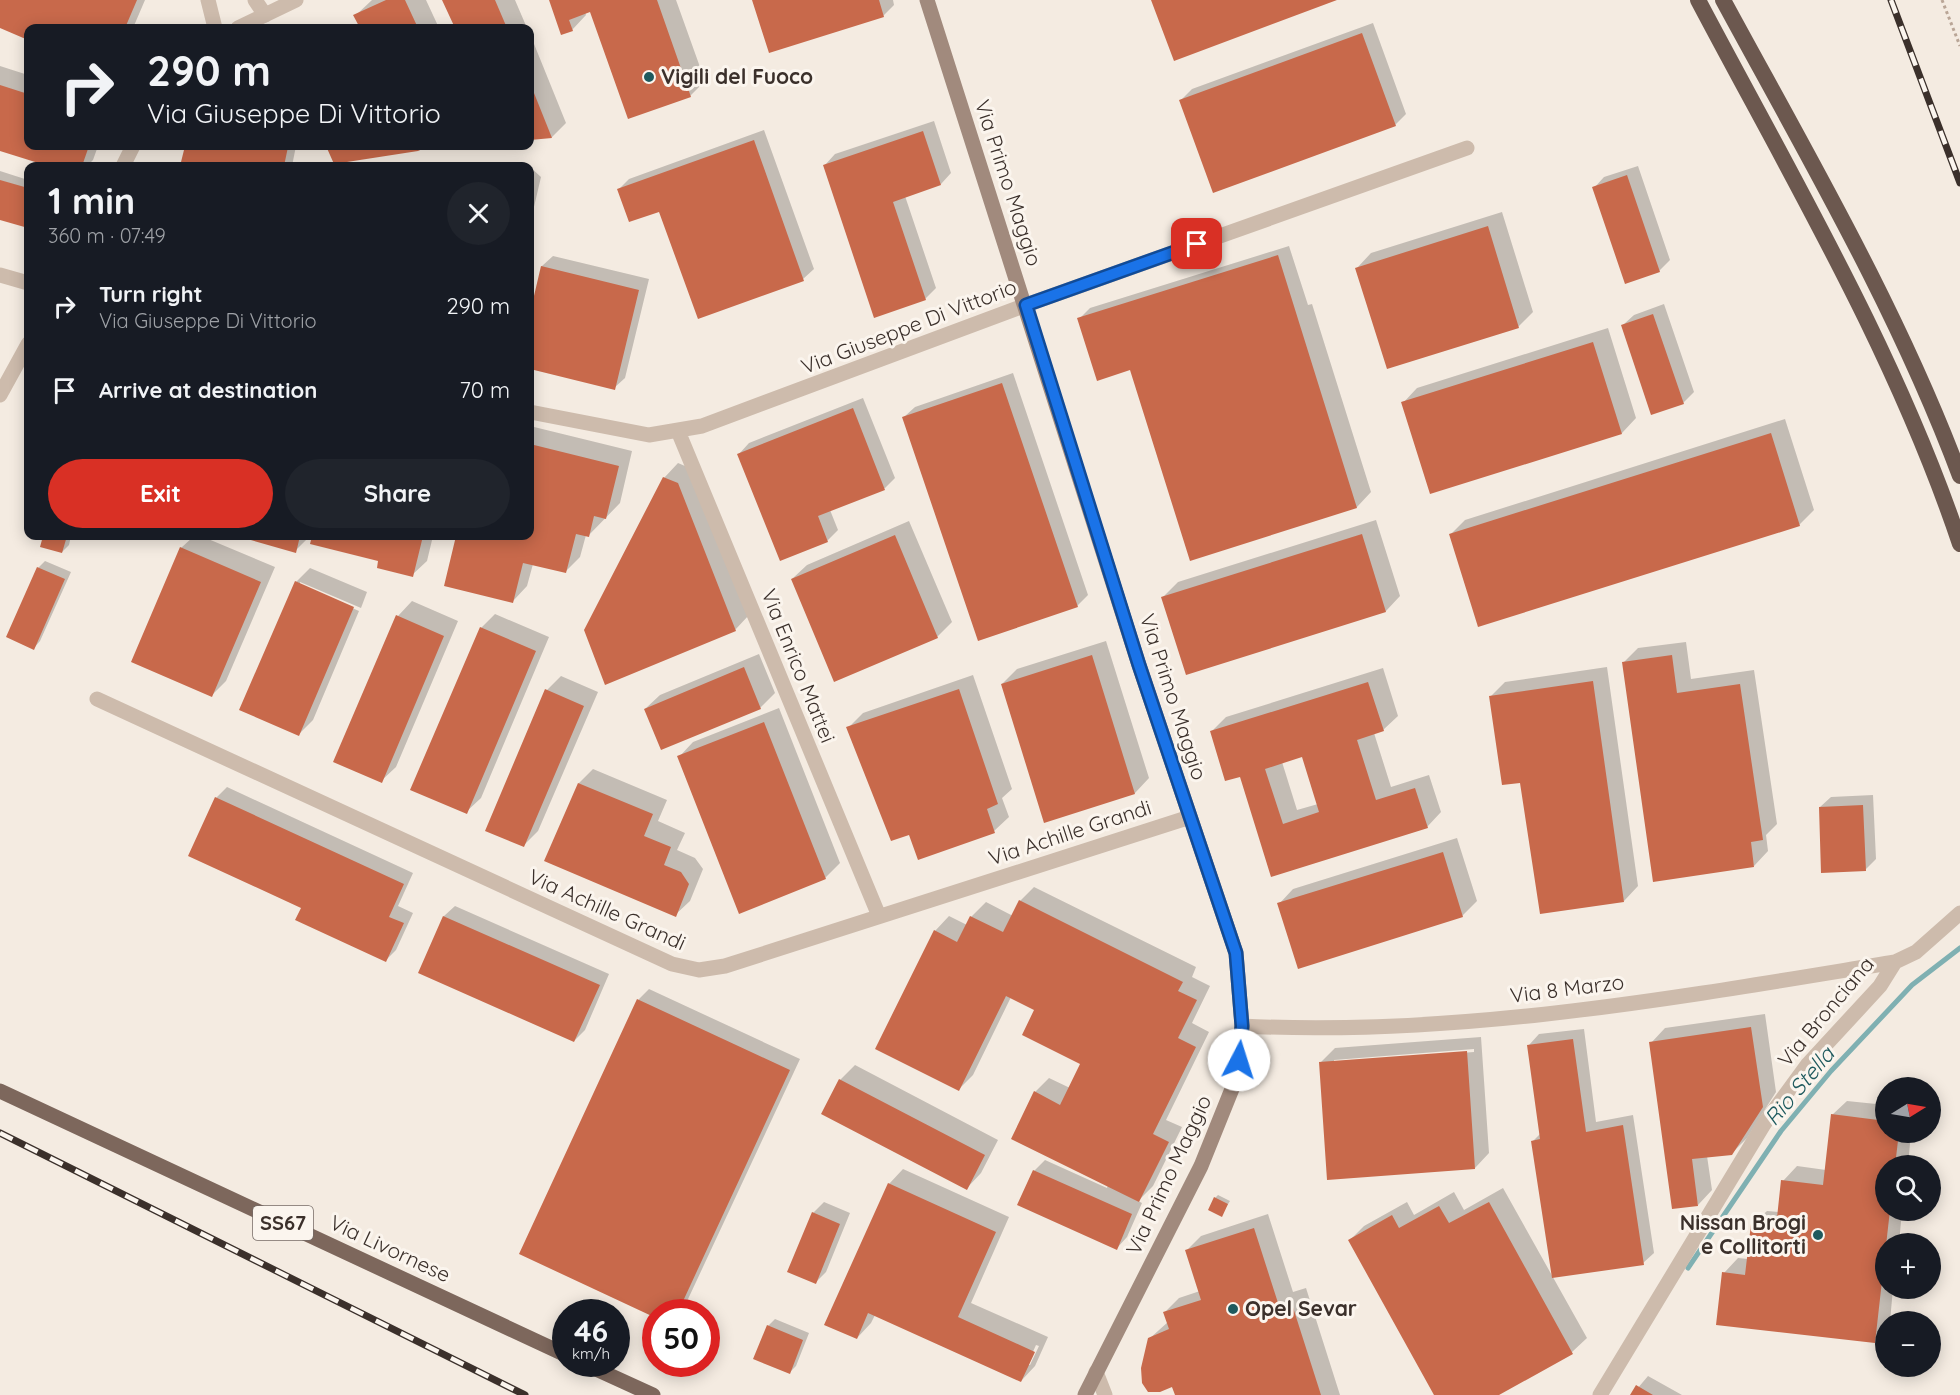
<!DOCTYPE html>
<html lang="en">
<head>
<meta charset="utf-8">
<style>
  body { margin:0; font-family:Quicksand,sans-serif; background:#20242c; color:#f1f3f6; height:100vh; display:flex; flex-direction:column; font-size:22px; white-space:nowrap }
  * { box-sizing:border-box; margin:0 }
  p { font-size:20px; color:#9ea1a6 }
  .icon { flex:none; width:33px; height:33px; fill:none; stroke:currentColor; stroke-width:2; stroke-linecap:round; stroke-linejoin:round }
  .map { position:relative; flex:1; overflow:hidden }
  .sheet { position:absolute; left:24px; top:162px; width:510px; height:378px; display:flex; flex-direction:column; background:#171b24; border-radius:12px; box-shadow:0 3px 15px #0003 }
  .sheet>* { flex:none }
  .top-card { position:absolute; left:24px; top:24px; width:510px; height:126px; border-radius:12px; box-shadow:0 3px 15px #0003; background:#171b24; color:#f1f3f6; overflow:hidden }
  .needle { width:39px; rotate:79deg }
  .tools { position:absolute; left:1875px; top:1077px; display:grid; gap:12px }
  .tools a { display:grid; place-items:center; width:66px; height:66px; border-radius:50%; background:#171b24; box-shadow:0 3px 15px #0003; font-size:30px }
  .speed { position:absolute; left:552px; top:1299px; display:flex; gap:12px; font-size:30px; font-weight:700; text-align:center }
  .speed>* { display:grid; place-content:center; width:78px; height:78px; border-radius:50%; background:#171b24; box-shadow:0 3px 15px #0003; line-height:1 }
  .speed small { font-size:15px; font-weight:400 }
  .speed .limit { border:9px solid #d22; background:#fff; color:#111 }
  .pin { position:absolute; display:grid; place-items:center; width:51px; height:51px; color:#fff; margin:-26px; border-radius:12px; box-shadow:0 3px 9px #0006 }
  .me { position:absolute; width:66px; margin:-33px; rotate:5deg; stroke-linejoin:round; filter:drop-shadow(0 0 4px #0008) }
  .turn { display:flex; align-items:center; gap:21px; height:126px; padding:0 24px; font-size:27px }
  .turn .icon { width:78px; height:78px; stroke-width:2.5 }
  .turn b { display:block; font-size:42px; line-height:51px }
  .round { display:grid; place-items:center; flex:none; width:63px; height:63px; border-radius:32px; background:#20242c }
  .head { display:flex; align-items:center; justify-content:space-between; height:102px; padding:0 24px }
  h1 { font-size:36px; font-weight:800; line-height:45px }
  .button { display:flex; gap:12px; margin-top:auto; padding:12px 24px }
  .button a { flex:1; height:69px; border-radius:36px; background:#d93025; color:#fff; font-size:24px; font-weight:800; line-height:69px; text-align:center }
  .button a+a { background:#20242c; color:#f1f3f6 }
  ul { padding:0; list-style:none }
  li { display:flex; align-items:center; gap:18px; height:84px; padding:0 24px }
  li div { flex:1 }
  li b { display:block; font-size:22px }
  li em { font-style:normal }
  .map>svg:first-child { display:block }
  .shadow { fill:#0003; fill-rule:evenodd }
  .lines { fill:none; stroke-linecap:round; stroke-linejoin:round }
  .stream { stroke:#7fb0b2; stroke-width:5 }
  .building { fill:#c8694b; fill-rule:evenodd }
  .path { stroke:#b9a596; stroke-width:3; stroke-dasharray:3 3; stroke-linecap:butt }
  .minor { stroke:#cdbbac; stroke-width:15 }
  .tertiary { stroke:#cdbbac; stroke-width:15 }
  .secondary { stroke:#a18a7d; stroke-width:15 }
  .primary { stroke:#7d675c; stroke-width:15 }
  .trunk { stroke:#6c584f; stroke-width:16 }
  .rail-casing { stroke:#3b302b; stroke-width:7 }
  .rail { stroke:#fbf5ee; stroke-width:4.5; stroke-dasharray:14; stroke-linecap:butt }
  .route-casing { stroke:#114b97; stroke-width:15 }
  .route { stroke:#1a73e8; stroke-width:10 }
  .poi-dot { fill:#1f5a5e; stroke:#fbf5ee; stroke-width:2 }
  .labels { text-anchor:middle; stroke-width:6; stroke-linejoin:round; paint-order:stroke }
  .shield { fill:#fbf5ee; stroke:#756b66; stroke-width:1.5 }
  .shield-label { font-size:20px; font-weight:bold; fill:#3b302b }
  .poi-label { font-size:21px; font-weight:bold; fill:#3b302b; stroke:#fbf5ee; text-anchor:start }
  .street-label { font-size:21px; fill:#3b302b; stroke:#fbf5ee }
  .water-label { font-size:22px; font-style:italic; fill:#1f5a5e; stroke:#fbf5ee }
</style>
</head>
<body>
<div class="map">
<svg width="1960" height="1395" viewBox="0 0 1960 1395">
  <rect width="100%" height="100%" fill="#f4ebe1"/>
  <!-- shadow -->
  <path class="shadow" d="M0,0H145L133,28H28V38L0,26Z
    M372,0H426L439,28H361L355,16Z
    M443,0H515L527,28H457Z
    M550,0H676L705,81L690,96L591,10L585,12L586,15L572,30Z
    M754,0H893L894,5L883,16Z
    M1373,23L1406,114L1395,125L1181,100L1192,89Z
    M530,34L566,123L552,137L530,138Z
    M0,66L28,75V146H98L93,160L87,166H53L0,150Z
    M934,121L951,173L941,184L905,196L936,288L925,299L825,165L835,154Z
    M764,130L814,269L803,279L619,189L629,179Z
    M187,146H296L292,166H182Z
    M328,146H425L417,149L335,162Z
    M358,163L374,166H354Z
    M527,164L529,166H487Z
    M1638,166L1670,260L1659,271L1594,188L1604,177Z
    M530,167L541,177L530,224Z
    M0,171L28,180V226L0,219Z
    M1502,212L1533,312L1518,327L1357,268L1371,253Z
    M1289,246L1308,305L1312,304L1371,492L1357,507L1191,559L1132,371L1079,319L1090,308Z
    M553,256L649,279L625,378L614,388L530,368V319L542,266Z
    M1664,304L1694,392L1683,403L1623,325L1634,315Z
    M1608,328L1636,418L1622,433L1403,403L1417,388Z
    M1013,373L1088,595L1077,606L904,417L915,407Z
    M863,398L895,478L885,488L830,510L838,530L827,541L739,454L749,443Z
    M1785,419L1814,510L1799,525L1450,535L1465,520Z
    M530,426L632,451L620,503L588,536L586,535L580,557L566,571L533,564L527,586L513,601L446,584L457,536H530Z
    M678,463L692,469L749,615L735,630L664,478Z
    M1376,520L1400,596L1386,611L1187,673L1163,597L1178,582Z
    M909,521L952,622L937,637L792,579L807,565Z
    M44,536H71L69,545L62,552L41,546Z
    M194,536H201L275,567L226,681L212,695L181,548Z
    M240,536H310L295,551Z
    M314,536H433L427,561L412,575L380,560L312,543Z
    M45,561L71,572L40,641L34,648L38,568Z
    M310,568L367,592L361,608L300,582V585L359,611L313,720L299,734L296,582Z
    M412,601L458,621L396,767L381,781L335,762L398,616Z
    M495,614L549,637L481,798L466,812L481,628Z
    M1106,641L1149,778L1135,793L1045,821L1002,684L1017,669Z
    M1686,642L1691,679L1754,670L1777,824L1766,835L1768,851L1754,866L1623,663L1638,648Z
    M759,654L775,693L760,708L645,709L660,695Z
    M1607,667L1638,886L1624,901L1522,781L1491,696L1505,682Z
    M1383,668L1398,716L1383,730L1374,733L1391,787L1429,775L1441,812L1427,827L1272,876L1241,775L1211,732L1226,717ZM1303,755L1318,804L1297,810L1282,762Z
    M973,675L1012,789L1002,798L1009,817L994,831L910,833L848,728L863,713Z
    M561,676L598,692L538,831L524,845L547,690Z
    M779,708L840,863L825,878L679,757L693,742Z
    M593,769L667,800L658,821L685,833L677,850L695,858L703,869L690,901L675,915L546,861L579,783Z
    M227,787L413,873L398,906L413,913L396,950L386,960L303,907L216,798Z
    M1873,795L1876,859L1865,870L1820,807L1831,797Z
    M1457,838L1477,901L1462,916L1279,904L1293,889Z
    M1034,887L1196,967L1192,977L1210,986L1192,1023L1209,1032L1166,1120L1182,1127L1153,1186L1138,1201L1142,1203L1127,1237L1117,1248L1034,1171L1045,1160L1107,1188L1108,1185L1035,1092L1049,1078L1070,1088L1082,1063L1036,1009L1011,997L973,1075L959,1089L935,931L949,916L967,925L971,917L986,902L1013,916L1020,901Z
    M455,906L609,974L585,1030L574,1041L420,972L444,916Z
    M649,989L800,1059L682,1312H656L521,1253L639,999Z
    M1765,1014L1776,1092L1747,1138L1732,1153L1707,1156L1712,1190L1698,1205L1651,1043L1665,1028Z
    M1584,1029L1596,1122L1633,1115L1654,1253L1643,1263L1533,1141L1540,1134L1529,1045L1539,1034Z
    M1481,1037L1489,1153L1475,1168L1320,1063L1335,1048ZM1474,1049V1052L1334,1063V1060Z
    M855,1065L998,1140L981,1173L967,1188L840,1080Z
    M1847,1101L1886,1105V1132H1911L1908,1166H1886V1210H1902L1899,1244H1886V1288H1893L1890,1322H1886V1331L1874,1342L1724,1273L1738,1258L1748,1259L1752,1225L1767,1211L1779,1212L1783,1181L1797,1166L1826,1170L1832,1115Z
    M903,1169L1009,1217L971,1303L1048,1337L1035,1366L1021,1381L875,1315L871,1323L857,1338L889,1184ZM1036,1345L1039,1346L1030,1365H1027Z
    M1503,1188L1587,1338L1572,1352L1496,1395H1435L1350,1240L1364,1226L1407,1202L1414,1215L1454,1192L1464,1210Z
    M1218,1195L1230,1201L1221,1215L1215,1198Z
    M824,1202L850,1213L826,1272L816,1282L813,1213Z
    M1268,1214L1293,1292L1306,1288L1340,1395H1176L1149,1339L1168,1322L1165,1312L1179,1298L1200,1291L1187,1250L1201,1236Z
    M775,1319L809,1333L796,1366L789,1373L768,1326Z
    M1648,1376L1682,1395H1632Z"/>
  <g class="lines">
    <!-- stream -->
    <path class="stream" d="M1688,1268L1781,1131L1831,1071L1912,985L1960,948"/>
  </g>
  <!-- building -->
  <path class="building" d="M0,0H137L125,28H28V40L0,28Z
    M386,0H405L418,28H360L353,15Z
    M442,0H495L507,28H455Z
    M549,0H657L691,97L628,119L590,12L569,20L573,31L561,35Z
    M752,0H879L884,17L769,53Z
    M1151,0H1337L1174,61Z
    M1362,33L1396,126L1213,193L1179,100Z
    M530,83L552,138L530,140Z
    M0,85L28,94V146H89L82,166H48L0,151Z
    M923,131L941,185L893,202L926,300L874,318L823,165Z
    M754,140L804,281L698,319L659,212L629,222L617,189Z
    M185,146H283L288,147L284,166H180Z
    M326,146H429L418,151L334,164Z
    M1627,175L1660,272L1625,284L1592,187Z
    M0,180L28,188V228L0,220Z
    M1488,226L1519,328L1387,369L1355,268Z
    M1278,255L1357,508L1190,561L1130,370L1097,381L1077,318Z
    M541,266L639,290L615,390L530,369V313Z
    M1653,314L1684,404L1651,415L1621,325Z
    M1593,342L1622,434L1430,494L1401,402Z
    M1002,383L1078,607L978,641L902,417Z
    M853,408L885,490L818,516L828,542L780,561L737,454Z
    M1771,433L1800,526L1478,627L1449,534Z
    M530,444L619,466L606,519L594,516L589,537L576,534L566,573L523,563L513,603L444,586L456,536H530Z
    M663,477L678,483L736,631L605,685L584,630Z
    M1362,534L1386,612L1186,675L1161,597Z
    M895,535L938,638L834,682L791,579Z
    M43,536H67L62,553L40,547Z
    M237,536H300L296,553Z
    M312,536H423L413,577L377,568L378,561L310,544Z
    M180,547L261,582L212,697L131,662Z
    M37,567L65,579L34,650L6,637Z
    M295,581L354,607L299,736L239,710Z
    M396,615L444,636L382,783L333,762Z
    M480,627L536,651L467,814L410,790Z
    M1092,655L1135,794L1044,823L1001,684Z
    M1672,655L1677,693L1740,684L1763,840L1751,842L1754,867L1653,882L1622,662Z
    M744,667L761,709L661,750L644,709Z
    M1593,681L1624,902L1540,914L1520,783L1502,785L1489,696Z
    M1368,682L1384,731L1357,740L1376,800L1415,788L1428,828L1271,877L1240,777L1225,781L1210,731ZM1302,757L1319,812L1283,824L1265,769Z
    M545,689L584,706L524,847L485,831Z
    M959,689L998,804L987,809L995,833L918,860L909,835L891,841L846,727Z
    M764,722L826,879L739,914L677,756Z
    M578,783L653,814L644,836L671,847L664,865L681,872L689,884L676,917L544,861Z
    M215,797L404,884L389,917L404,923L386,962L295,920L301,908L188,856Z
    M1863,805L1866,871L1821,873L1819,807Z
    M1443,852L1463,917L1298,969L1277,903Z
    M1019,900L1183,982L1178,991L1197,1000L1178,1038L1196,1047L1153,1134L1169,1142L1139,1202L1011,1139L1034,1091L1060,1105L1080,1064L1022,1035L1034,1010L1006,996L959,1091L875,1049L934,930L957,942L970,916L1003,932Z
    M443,916L600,985L574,1042L418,973Z
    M637,999L790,1070L678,1312H656V1318L519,1254Z
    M1751,1027L1763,1107L1732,1155L1692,1159L1698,1206L1672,1209L1649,1042Z
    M1573,1039L1586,1132L1623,1125L1644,1265L1552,1278L1531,1141L1540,1139L1527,1045Z
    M1467,1051L1475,1169L1327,1180L1319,1062Z
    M839,1079L985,1155L967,1190L821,1114Z
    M1831,1114L1886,1121V1132H1899L1895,1166H1886V1210H1890L1875,1343L1716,1325L1722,1272L1745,1275L1751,1224L1776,1227L1781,1180L1823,1185Z
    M1033,1170L1132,1214L1117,1250L1017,1205Z
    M888,1183L996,1232L958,1317L1035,1352L1021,1382L868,1313L857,1339L824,1325Z
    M1214,1197L1228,1204L1222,1217L1208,1210Z
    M1489,1202L1573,1354L1499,1395H1434L1348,1240L1392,1215L1399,1228L1439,1206L1449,1223Z
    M812,1212L840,1224L816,1284L787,1272Z
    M1254,1228L1279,1306L1291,1301L1321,1395H1175L1172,1387L1160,1392H1148L1142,1383L1141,1368L1148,1338L1169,1329L1163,1312L1201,1300L1185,1250Z
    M767,1325L803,1340L790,1374L753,1359Z
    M1636,1385L1653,1395H1630Z"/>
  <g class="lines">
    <!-- path -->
    <path class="path" d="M1942,0L1960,46"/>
    <!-- minor -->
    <path class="minor" d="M208,0L215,28
      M255,0L265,15
      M0,275L28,283
      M530,412L649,435L702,426L1026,305L1467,148
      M678,431L879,916
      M97,699L672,964L699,970L725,966L1190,817
      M1242,1026C1461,1037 1680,997 1895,962L1916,952L1960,913
      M1096,1372L1105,1395
      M1600,1395L1764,1124L1808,1064L1880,986L1895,962"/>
    <!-- tertiary -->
    <path class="tertiary" d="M238,28L296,0
      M123,166L133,146
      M0,395L28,344"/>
    <!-- secondary -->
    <path class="secondary" d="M927,0L1139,665L1236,953L1242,1026L1239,1060L1234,1084L1201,1166L1085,1395"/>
    <!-- primary -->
    <path class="primary" d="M0,1091L566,1355
      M585,1364L653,1395"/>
    <!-- trunk -->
    <path class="trunk" d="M1698,0C1792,178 1896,353 1960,544
      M1723,0C1807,155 1898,310 1960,476"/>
    <!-- rail casing -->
    <g class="rail-casing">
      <path id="rail" d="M1891,0L1960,183
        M0,1133L525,1395"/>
    </g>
    <!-- rail -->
    <use href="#rail" class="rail"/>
  </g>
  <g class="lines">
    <!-- route casing -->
    <g class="route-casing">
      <path id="route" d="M1197,244L1026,305L1139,665L1236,953L1242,1026L1239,1060"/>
    </g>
    <!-- route -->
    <use href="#route" class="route"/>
  </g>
  <!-- markers -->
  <g class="poi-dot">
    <circle cx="649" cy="77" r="6"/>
    <circle cx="1818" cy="1235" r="6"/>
    <circle cx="1233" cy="1309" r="6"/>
  </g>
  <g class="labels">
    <!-- shield labels -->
    <rect class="shield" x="253" y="1206" width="60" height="34" rx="4.5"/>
    <g class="shield-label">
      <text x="283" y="1230">SS67</text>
    </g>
    <!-- poi labels -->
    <g class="poi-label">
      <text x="661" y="84">Vigili del Fuoco</text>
      <text x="1806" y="1230" text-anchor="end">Nissan Brogi<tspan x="1806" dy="24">e Collitorti</tspan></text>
      <text x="1245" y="1316">Opel Sevar</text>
    </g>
    <!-- street labels -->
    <g class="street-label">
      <text transform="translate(1008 183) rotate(72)" y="7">Via Primo Maggio</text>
      <text transform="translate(909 327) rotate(-21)" y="7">Via Giuseppe Di Vittorio</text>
      <text transform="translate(798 666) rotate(68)" y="7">Via Enrico Mattei</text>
      <text transform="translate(1173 697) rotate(72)" y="7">Via Primo Maggio</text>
      <text transform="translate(1070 833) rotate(-18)" y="7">Via Achille Grandi</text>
      <text transform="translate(607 910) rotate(24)" y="7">Via Achille Grandi</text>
      <text transform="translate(1567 989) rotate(-7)" y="7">Via 8 Marzo</text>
      <text transform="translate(1826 1012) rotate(-50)" y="7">Via Bronciana</text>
      <text transform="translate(1169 1175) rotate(-65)" y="7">Via Primo Maggio</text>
      <text transform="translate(390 1249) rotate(25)" y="7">Via Livornese</text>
    </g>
    <!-- water labels -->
    <g class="water-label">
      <text transform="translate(1799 1086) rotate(-50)" y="8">Rio Stella</text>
    </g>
  </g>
</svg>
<div class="tools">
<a><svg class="needle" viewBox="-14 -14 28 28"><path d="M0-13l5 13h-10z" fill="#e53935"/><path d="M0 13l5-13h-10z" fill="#9ea1a6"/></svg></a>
<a><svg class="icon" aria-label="search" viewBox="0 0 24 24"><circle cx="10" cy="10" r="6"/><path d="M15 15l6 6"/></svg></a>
<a>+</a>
<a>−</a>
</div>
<div class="speed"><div>46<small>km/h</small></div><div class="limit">50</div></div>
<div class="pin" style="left:1197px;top:244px;background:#d93025"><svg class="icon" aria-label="arrive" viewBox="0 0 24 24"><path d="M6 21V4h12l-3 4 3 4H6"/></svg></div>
<svg class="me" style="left:1239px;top:1060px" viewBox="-20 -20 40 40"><circle r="19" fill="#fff"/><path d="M0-13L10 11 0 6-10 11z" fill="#1a73e8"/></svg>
<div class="top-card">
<div class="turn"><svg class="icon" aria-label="right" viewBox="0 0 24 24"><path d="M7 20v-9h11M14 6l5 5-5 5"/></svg><div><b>290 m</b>Via Giuseppe Di Vittorio</div></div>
</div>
<section class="sheet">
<div class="head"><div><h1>1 min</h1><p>360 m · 07:49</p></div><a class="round"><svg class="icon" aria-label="close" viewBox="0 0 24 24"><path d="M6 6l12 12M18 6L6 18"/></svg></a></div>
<ul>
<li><svg class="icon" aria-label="right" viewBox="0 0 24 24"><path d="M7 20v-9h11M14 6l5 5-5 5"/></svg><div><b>Turn right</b><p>Via Giuseppe Di Vittorio</p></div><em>290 m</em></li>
<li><svg class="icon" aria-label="arrive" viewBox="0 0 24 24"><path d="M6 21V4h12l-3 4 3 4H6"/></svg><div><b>Arrive at destination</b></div><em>70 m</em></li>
</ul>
<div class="button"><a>Exit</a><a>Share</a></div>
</section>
</div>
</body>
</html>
